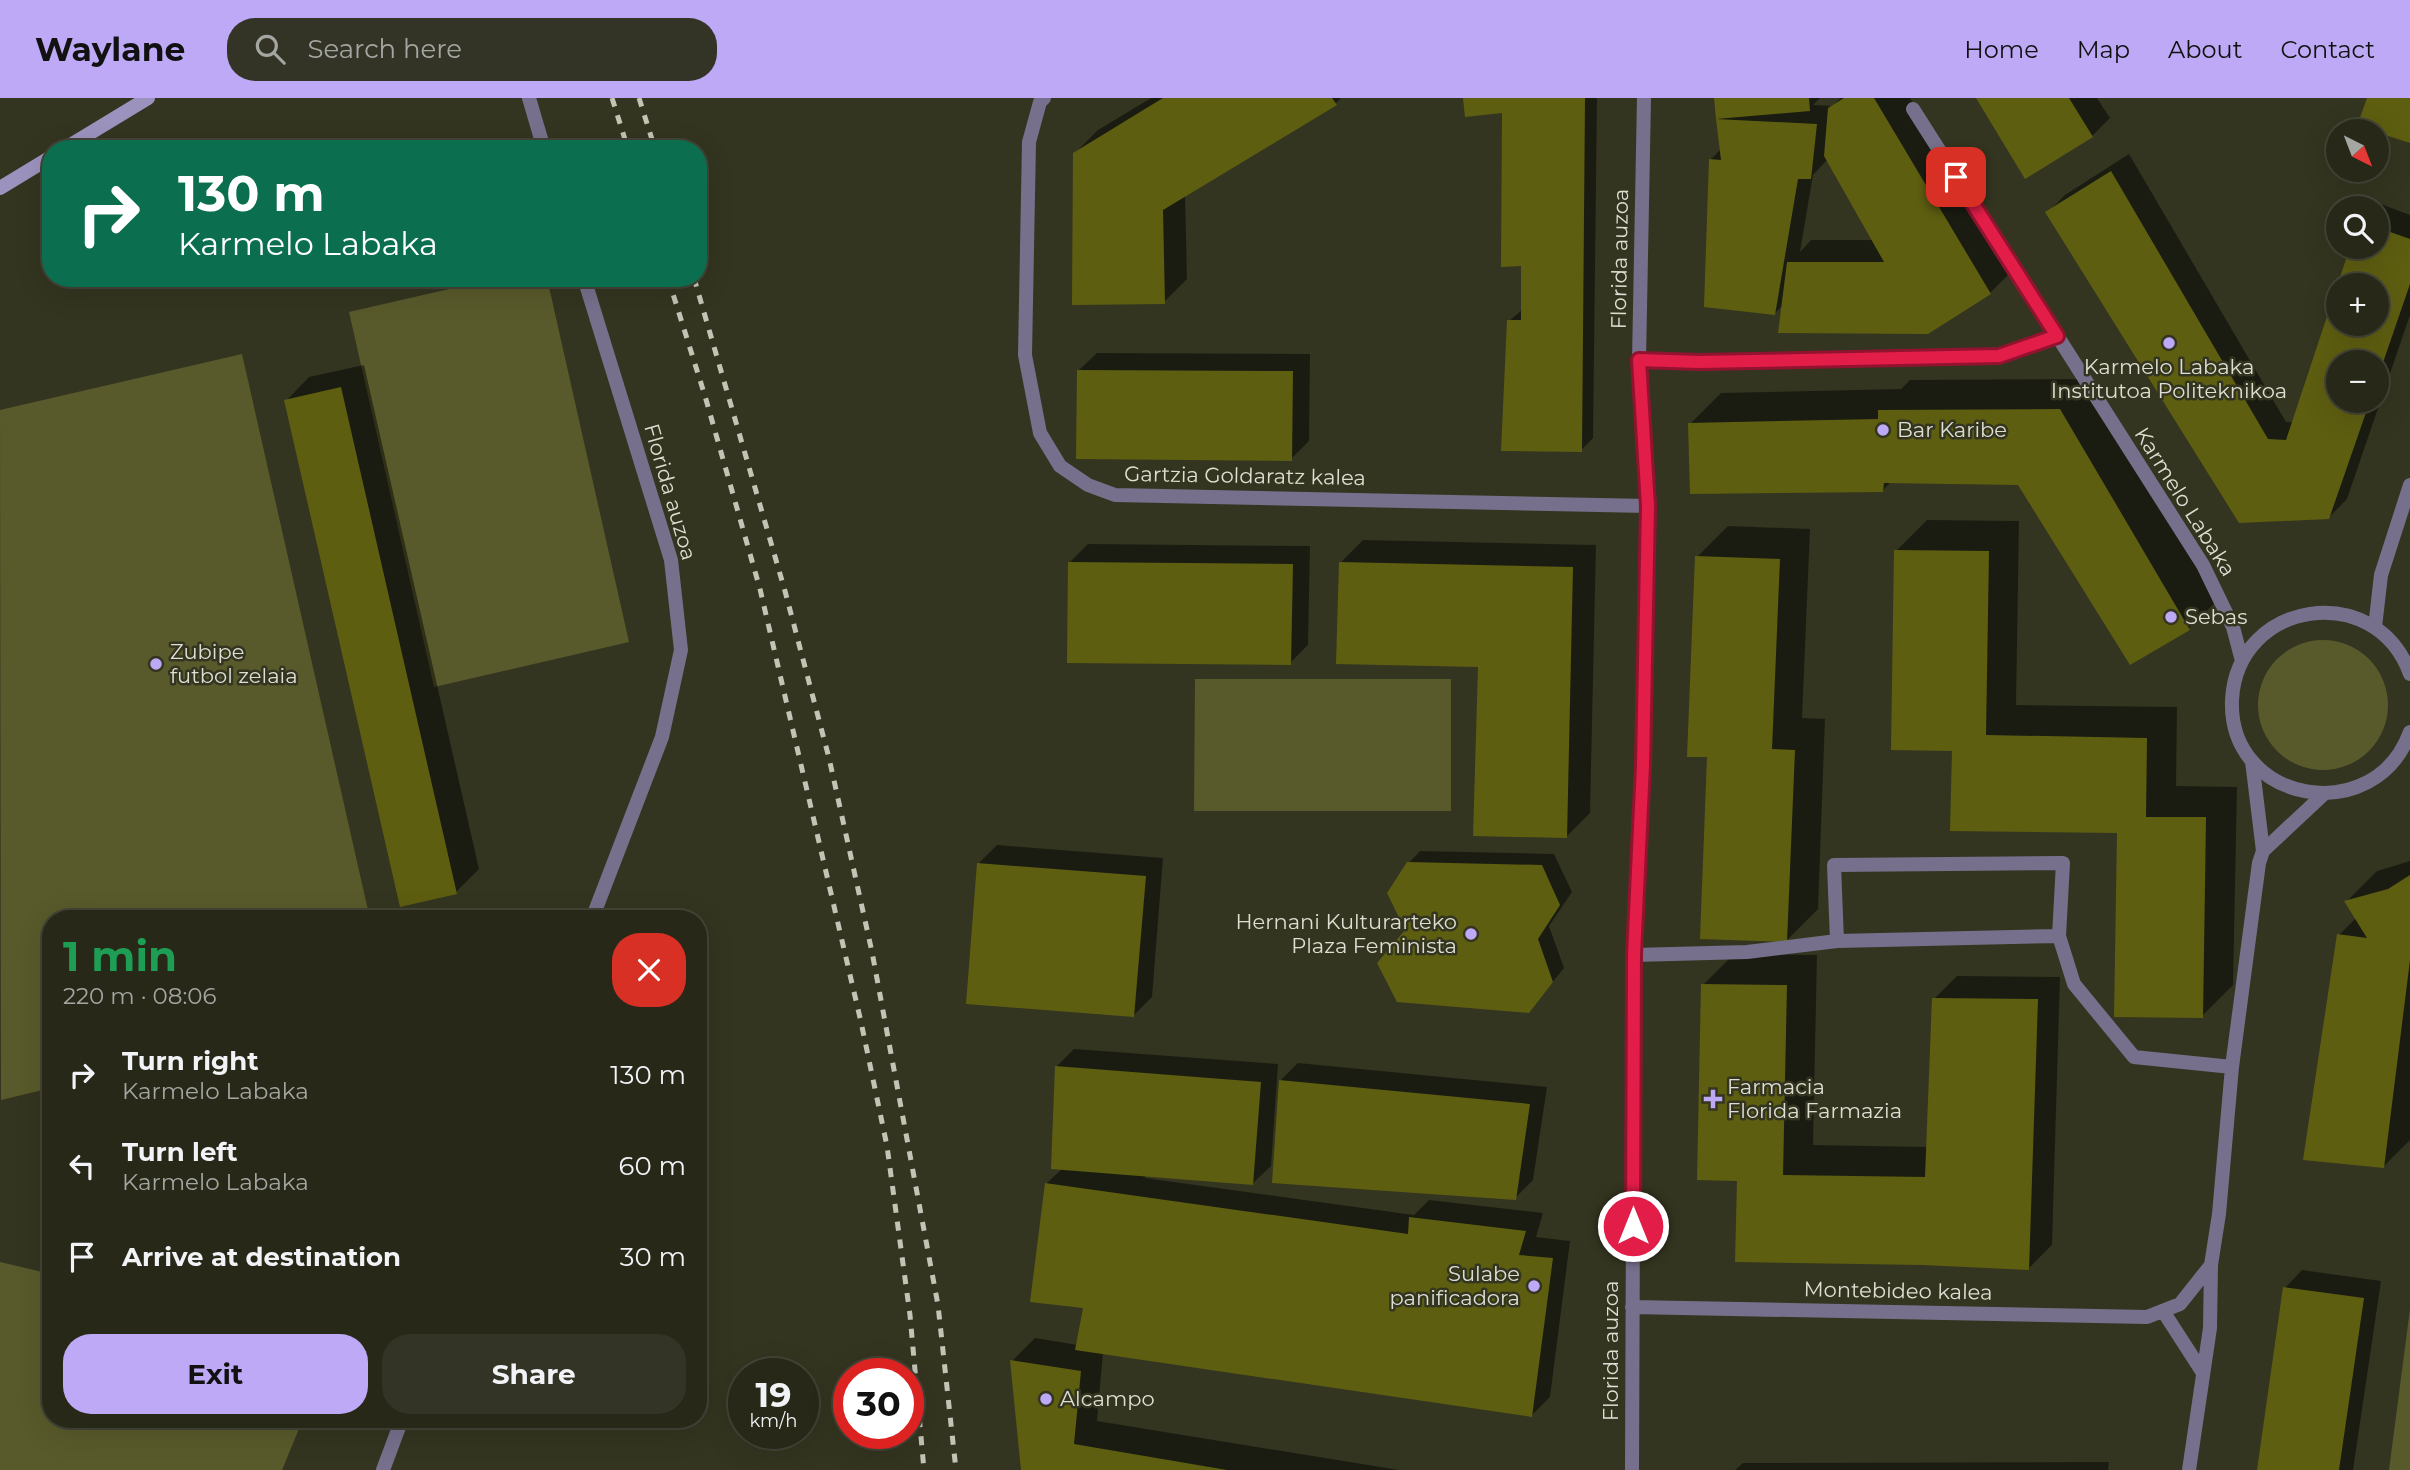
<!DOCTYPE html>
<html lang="en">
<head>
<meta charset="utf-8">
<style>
  body { margin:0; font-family:Montserrat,sans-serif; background:#333425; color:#f1f3f6; height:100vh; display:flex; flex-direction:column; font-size:26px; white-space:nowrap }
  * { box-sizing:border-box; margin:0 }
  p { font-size:23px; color:#a4a6a2 }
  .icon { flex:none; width:38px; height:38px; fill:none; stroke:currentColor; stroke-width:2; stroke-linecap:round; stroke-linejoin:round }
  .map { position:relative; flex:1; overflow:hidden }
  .side { position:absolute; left:42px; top:812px; width:665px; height:518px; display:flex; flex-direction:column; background:#272818; border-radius:28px; box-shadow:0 7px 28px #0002,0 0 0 2px #434437 }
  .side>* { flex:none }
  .top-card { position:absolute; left:42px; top:42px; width:665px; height:147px; border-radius:28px; box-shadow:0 7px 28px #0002,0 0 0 2px #434437; background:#0b6e4f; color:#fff; overflow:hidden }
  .needle { width:46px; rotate:138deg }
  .buttons { position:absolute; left:2326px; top:21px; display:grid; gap:14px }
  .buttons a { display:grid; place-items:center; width:63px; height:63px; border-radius:50%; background:#272818; box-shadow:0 7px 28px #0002,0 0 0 2px #434437; font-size:35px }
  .speed { position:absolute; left:728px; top:1260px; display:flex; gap:14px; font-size:35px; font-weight:700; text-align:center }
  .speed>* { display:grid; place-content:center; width:91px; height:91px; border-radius:50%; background:#272818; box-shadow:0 7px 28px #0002,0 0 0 2px #434437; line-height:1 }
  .speed small { font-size:18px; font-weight:400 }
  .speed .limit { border:10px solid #d22; background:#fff; color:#111 }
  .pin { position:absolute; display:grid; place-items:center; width:60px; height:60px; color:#fff; margin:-30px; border-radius:14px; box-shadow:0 4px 10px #0006 }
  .me { position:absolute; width:77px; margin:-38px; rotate:0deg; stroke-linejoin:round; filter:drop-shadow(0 0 5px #0008) }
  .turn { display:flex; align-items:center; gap:24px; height:147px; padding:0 21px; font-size:32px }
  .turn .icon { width:91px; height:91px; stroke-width:2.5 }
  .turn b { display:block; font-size:49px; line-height:60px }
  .round { display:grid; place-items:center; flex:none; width:74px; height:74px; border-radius:28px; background:#333425 }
  .headline { display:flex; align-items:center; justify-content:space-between; height:119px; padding:0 21px }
  h1 { font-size:42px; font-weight:700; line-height:52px; color:#1e9e55 }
  .button { display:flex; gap:14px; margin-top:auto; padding:14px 21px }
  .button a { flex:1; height:80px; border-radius:28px; background:#bda9f5; color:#111; font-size:28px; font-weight:700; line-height:80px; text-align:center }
  .button a+a { background:#333425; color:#f1f3f6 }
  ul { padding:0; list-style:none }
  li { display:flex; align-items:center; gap:21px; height:91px; padding:0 21px }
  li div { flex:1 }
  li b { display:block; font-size:26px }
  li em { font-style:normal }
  header { display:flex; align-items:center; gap:42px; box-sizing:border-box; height:98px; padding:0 35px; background:#bda9f5; color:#111 }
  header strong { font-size:33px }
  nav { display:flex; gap:38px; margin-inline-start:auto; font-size:24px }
  .search { width:490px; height:63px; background:#333425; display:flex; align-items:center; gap:18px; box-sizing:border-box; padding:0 24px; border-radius:28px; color:#a4a6a2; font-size:26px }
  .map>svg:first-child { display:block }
  .green { fill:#595a2b }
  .shadow { fill:#0007; fill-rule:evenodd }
  .building { fill:#5e5e11; fill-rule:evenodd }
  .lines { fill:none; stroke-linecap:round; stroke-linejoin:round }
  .street { stroke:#77708c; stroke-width:14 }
  .secondary { stroke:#9c92be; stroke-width:14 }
  .rail { stroke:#c3c4b6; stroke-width:5; stroke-dasharray:9 9; stroke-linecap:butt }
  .route-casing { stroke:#92132f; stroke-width:18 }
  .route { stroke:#e11d48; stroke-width:12 }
  .poi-dot { fill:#bda9f5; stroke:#343520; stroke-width:2.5 }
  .labels { text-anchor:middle; stroke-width:5; stroke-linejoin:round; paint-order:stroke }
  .street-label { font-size:21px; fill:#dedfd2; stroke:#343520 }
  .poi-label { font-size:21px; fill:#dedfd2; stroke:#343520; text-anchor:start }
</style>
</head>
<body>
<header>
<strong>Waylane</strong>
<div class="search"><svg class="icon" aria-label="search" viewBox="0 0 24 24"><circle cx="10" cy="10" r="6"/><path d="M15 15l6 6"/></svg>Search here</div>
<nav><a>Home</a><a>Map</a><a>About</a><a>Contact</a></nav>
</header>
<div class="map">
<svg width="2410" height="1372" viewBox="0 0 2410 1372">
  <rect width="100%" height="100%" fill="#343520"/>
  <!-- green -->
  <path class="green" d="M497,180H547L629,544L434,589L349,214Z
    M242,256L370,821H51V990L1,1002L0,312Z
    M2258 607a65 65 0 1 1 130 0a65 65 0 1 1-130 0Z
    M1195,581H1451V713H1194Z
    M0,1164L51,1176V1321H303L282,1372H0Z
    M2410,1211V1372H2389Z"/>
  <!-- shadow -->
  <path class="shadow" d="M1151,0H1341L1335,6L1185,96L1187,181L1164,204L1075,55L1098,32Z
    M1465,0H1597L1593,340L1581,352L1509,223L1523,211V167L1504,14Z
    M1715,0H1820L1813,7L1832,8L1841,0H1910L2013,172L1990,195L1783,207L1775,215L1711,61L1722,50ZM1828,61L1874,142H1811L1800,154L1813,77Z
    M1978,0H2097L2110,20L2092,38Z
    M2129,56L2286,324H2294L2338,190V226H2376V187H2339L2352,149H2376V110H2373L2378,105L2410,117V217L2347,401L2328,420L2047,115L2065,97ZM2338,264H2376V303H2338Z
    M1097,255L1310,256L1309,343L1291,361L1079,272Z
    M364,267L479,771L456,794L286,303L309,279Z
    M2091,281L2220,500L2189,530L2130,564L2019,385L1891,384L1883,392L1690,326L1721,295L1901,291L1910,282Z
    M1927,422L2019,423L2016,607L2177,609L2176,688L2237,689L2233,887L2202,918L2118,733L1953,651L1896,453Z
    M1728,428L1810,431L1802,620L1825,621L1818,811L1787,842L1709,657L1697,459Z
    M1363,442L1596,447L1590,715L1567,738L1479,567L1340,465Z
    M1088,446L1310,448L1308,547L1290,565L1070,464Z
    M997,747L1163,760L1152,899L1134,917L979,765Z
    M1420,753L1554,756L1572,794L1549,828L1564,870L1529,913L1408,832V766Z
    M2410,763V1042L2383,1069L2339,837L2356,820L2346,804L2377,773Z
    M1734,856L1817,857L1813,1047L1929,1049L1934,901L1957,878L2060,879L2052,1147L2029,1170L1739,1081L1703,887Z
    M1074,951L1278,966L1271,1068L1253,1085L1145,1077V1080L1414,1117L1429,1102L1543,1115L1536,1139L1570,1143L1550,1299L1532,1317L1103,1254L1097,1323L1399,1372H1022L1012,1263L1035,1240L1078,1247L1085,1209L1046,1086L1063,1070L1056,969Z
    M1298,965L1547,989L1533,1082L1515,1100L1280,983Z
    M2302,1172L2381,1183L2353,1372H2258L2285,1190Z
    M2109,1364L2108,1372H1735L1743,1365Z"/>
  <!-- building -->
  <path class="building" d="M1163,0H1332L1337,7L1163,112L1165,206L1072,207L1073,55Z
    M1463,0H1585L1582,354L1501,353L1507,222H1521V168L1501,169L1502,15L1465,19Z
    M1714,0H1809L1810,13L1716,21L1817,26L1811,81H1798L1775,217L1704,209L1709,61L1721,62L1716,21Z
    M1844,0H1874L1991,196L1928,236L1778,235L1787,164H1884L1824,58L1828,10Z
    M1976,0H2069L2093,39L2025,81Z
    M2367,0H2410V45L2357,28Z
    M2111,73L2268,341L2286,342L2350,149H2376V129L2410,141V186L2377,282L2376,264H2338V303H2370L2329,421L2239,425L2045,114ZM2338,187H2376V226H2338Z
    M1077,272L1293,273L1292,363L1076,361Z
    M341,289L457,796L400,809L284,302Z
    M2060,311L2190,532L2130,567L2018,387L1884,385L1883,394L1690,396L1688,325L1878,321V312Z
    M1894,452L1989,453L1986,637L2147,640L2146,719H2206L2203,920L2114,919L2117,735L1950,733L1952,653L1891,652Z
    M1695,458L1780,461L1772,651L1795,652L1787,844L1700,841L1707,659H1687Z
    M1068,464L1293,466L1291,567L1067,565Z
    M1339,464L1573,469L1567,740L1473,738L1478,569L1336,566Z
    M1407,764L1542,767L1560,807L1538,841L1553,884L1529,915L1397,904L1377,865L1405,832L1387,795Z
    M977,765L1146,778L1134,919L966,906Z
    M2410,777V862L2384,1070L2303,1062L2337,836L2367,840L2344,803L2388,791Z
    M1701,886L1787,887L1783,1077L1925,1079L1932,900L2038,901L2029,1172L1923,1167L1735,1164L1737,1083L1697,1082Z
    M1055,968L1261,984L1253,1087L1051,1071Z
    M1279,982L1530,1006L1516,1102L1272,1085Z
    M1045,1085L1408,1136L1409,1119L1526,1133L1519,1157L1553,1160L1532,1319L1075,1252L1083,1210L1030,1204Z
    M2283,1189L2364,1200L2339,1372H2257Z
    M1010,1262L1081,1273L1074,1346L1227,1372H1021Z"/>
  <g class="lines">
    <!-- street -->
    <path class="street" d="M529,0L544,51
      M1044,0L1040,4L1029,44L1025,257L1040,335L1060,368L1088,387L1115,397L1648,408
      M1913,11L2203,467L2233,529L2242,563
      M584,180L671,462L681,552L662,639L592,821
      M1639,263L1699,264L1999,258L2057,238
      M2375,529L2381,477L2410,387
      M2410,576C2376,481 2237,502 2232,602C2228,706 2375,731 2410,634
      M2252,663L2263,753
      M2059,838L2074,886L2134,959L2232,969
      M1634,857L1747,854L1837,843L2059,838L2063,765L1834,767L1837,843
      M1632,1209L2147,1219L2180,1206L2211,1167
      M2163,1213L2203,1275
      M383,1372L402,1321
      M1632,1372L1634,857L1643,667L1648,408L1639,263L1644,0
      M2189,1372L2210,1230L2211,1167L2219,1116L2232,969L2259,765L2263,753L2324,696"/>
    <!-- secondary -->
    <path class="secondary" d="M64,51L148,0
      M0,90L51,59"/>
    <!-- rail -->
    <path class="rail" d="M612,0L628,51
      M639,0L655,51
      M668,180L705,298L760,491L861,924L887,1048L910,1217L924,1372
      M694,180L785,493L829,660L872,854L938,1207L956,1372"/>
  </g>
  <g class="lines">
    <!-- route casing -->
    <g class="route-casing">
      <path id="route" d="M1633,1128L1634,857L1643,667L1648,408L1639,262L1699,264L1999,258L2057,238L1956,79"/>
    </g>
    <!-- route -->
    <use href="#route" class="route"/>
  </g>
  <!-- markers -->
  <g class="poi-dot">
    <circle cx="2169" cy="245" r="7"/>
    <circle cx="1883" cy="332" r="7"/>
    <circle cx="2171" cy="519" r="7"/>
    <circle cx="156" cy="566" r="7"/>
    <circle cx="1471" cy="836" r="7"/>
    <path d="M1709.5 990.5h7v7h7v7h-7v7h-7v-7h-7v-7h7z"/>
    <circle cx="1534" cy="1188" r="7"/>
    <circle cx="1046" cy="1301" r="7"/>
  </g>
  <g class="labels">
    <!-- street labels -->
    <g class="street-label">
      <text transform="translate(1620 161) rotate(-89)" y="7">Florida auzoa</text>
      <text transform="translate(1245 378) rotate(1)" y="7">Gartzia Goldaratz kalea</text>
      <text transform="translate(670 394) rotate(74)" y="7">Florida auzoa</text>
      <text transform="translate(2185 404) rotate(58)" y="7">Karmelo Labaka</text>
      <text transform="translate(1898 1193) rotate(1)" y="7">Montebideo kalea</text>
      <text transform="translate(1611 1253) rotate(-90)" y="7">Florida auzoa</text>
    </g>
    <!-- poi labels -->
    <g class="poi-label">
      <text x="2169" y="276" text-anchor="middle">Karmelo Labaka<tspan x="2169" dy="24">Institutoa Politeknikoa</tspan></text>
      <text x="1897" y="339">Bar Karibe</text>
      <text x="2185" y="526">Sebas</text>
      <text x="170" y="561">Zubipe<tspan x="170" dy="24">futbol zelaia</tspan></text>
      <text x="1457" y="831" text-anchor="end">Hernani Kulturarteko<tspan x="1457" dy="24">Plaza Feminista</tspan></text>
      <text x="1727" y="996">Farmacia<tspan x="1727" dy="24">Florida Farmazia</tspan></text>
      <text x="1520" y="1183" text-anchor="end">Sulabe<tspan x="1520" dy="24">panificadora</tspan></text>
      <text x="1060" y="1308">Alcampo</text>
    </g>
  </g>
</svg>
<div class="buttons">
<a><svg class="needle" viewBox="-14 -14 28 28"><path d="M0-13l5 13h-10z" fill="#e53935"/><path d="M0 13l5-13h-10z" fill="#a4a6a2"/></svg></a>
<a><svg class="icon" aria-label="search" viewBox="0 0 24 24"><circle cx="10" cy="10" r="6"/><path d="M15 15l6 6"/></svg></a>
<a>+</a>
<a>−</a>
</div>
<div class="speed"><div>19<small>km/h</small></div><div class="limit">30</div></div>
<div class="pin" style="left:1956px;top:79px;background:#d93025"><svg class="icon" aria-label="arrive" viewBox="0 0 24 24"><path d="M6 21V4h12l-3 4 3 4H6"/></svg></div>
<svg class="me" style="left:1633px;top:1128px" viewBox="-20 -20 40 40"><circle r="17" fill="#e11d48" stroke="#fff" stroke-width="3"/><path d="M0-11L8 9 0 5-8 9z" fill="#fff"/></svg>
<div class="top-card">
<div class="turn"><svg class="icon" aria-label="right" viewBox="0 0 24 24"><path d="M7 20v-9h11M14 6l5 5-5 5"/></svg><div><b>130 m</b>Karmelo Labaka</div></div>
</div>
<section class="side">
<div class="headline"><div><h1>1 min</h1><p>220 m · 08:06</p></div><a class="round" style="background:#d93025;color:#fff"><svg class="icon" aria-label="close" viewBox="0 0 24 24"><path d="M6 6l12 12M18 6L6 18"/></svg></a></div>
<ul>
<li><svg class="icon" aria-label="right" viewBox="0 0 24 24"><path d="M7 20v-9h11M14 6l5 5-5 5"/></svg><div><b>Turn right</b><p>Karmelo Labaka</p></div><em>130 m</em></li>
<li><svg class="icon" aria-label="left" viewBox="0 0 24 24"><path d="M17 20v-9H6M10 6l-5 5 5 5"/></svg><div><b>Turn left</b><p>Karmelo Labaka</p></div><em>60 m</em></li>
<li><svg class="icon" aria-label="arrive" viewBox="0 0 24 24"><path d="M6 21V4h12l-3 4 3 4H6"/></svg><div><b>Arrive at destination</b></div><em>30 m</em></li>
</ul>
<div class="button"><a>Exit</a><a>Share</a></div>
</section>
</div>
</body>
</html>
